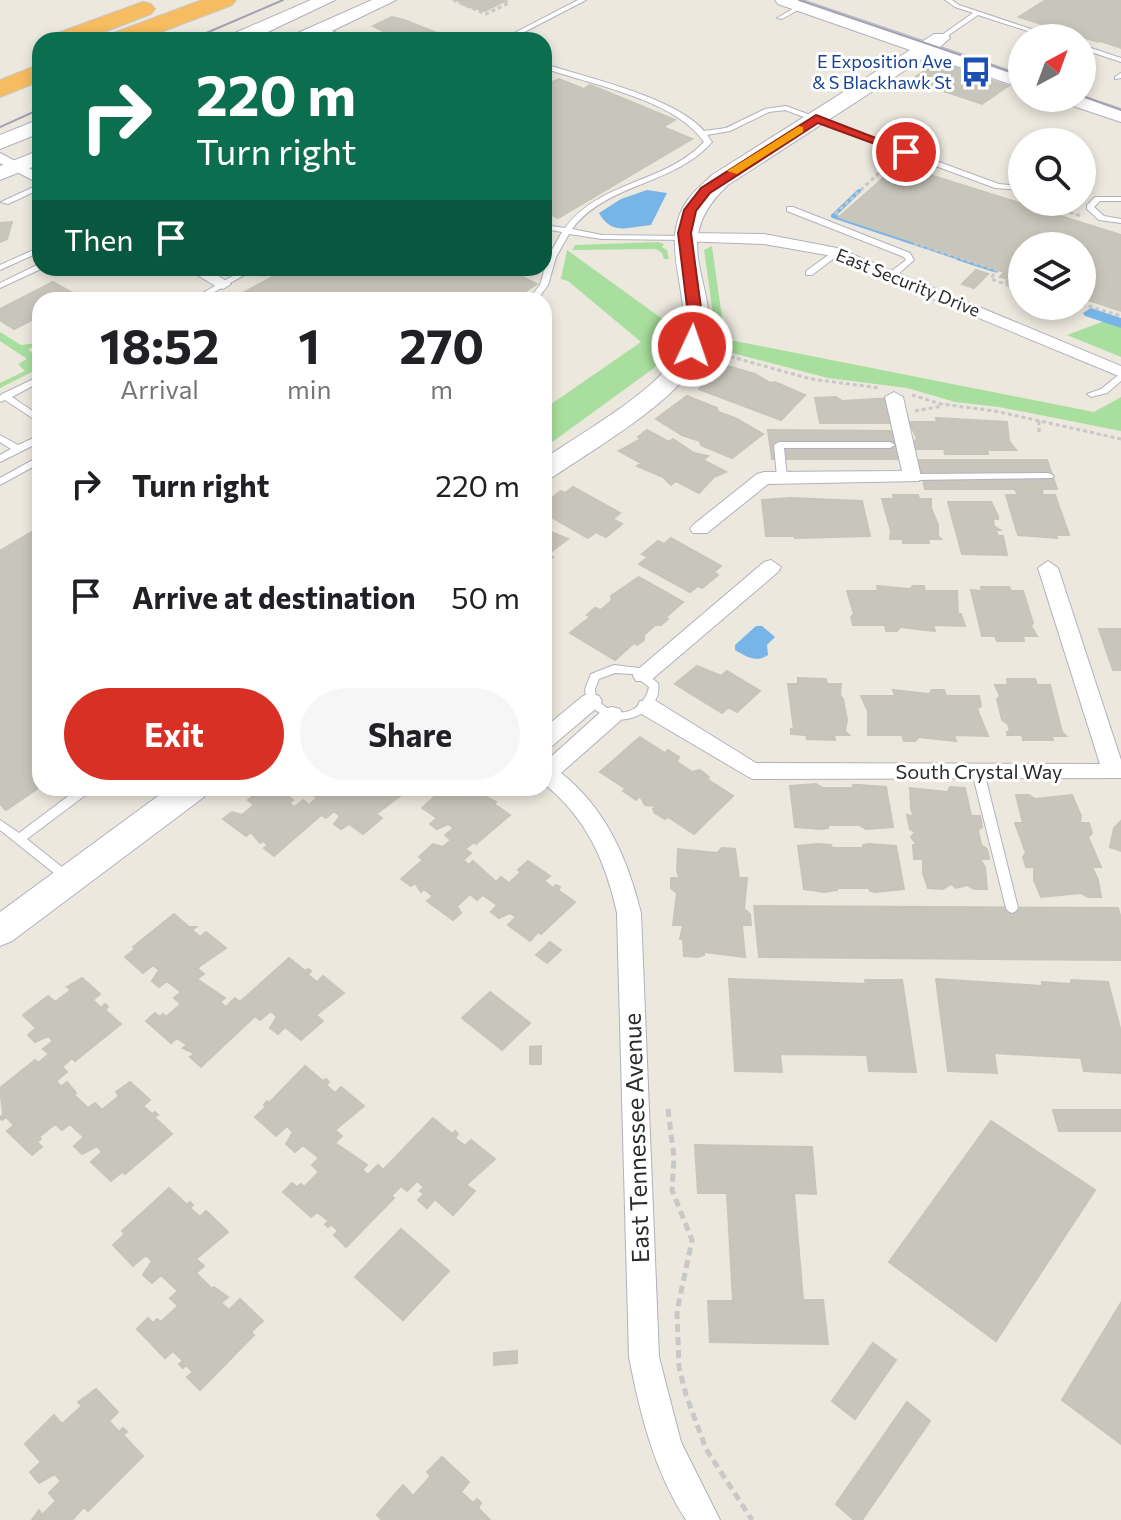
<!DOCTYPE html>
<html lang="en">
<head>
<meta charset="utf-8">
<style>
  body { margin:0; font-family:Commissioner,sans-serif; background:#f6f6f6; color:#202124; height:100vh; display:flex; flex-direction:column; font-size:30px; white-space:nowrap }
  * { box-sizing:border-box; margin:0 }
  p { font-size:26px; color:#757577 }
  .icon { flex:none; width:44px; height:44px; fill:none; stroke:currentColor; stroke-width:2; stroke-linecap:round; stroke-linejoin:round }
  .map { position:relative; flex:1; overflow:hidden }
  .panel { position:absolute; left:32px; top:292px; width:520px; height:504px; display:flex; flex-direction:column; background:#fff; border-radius:24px; box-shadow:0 4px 12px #0003 }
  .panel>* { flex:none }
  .top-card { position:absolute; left:32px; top:32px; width:520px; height:244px; border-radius:24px; box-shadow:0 4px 12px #0003; background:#0b6e4f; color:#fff; overflow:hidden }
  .needle { width:52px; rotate:41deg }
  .tools { position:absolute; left:1008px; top:24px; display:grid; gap:16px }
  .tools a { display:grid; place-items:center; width:88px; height:88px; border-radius:50%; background:#fff; box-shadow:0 4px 12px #0003; font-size:40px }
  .pin { position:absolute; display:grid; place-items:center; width:68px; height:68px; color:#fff; margin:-34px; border:4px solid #fff; border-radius:50%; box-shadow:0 2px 8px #0007 }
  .me { position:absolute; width:88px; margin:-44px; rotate:3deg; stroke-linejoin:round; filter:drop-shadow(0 0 6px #0008) }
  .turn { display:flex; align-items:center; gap:28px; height:168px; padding:0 32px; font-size:36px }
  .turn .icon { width:104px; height:104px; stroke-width:2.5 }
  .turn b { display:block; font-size:56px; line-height:68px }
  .then { display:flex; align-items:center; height:76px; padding:0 32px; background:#0003; gap:16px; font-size:30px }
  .eta { display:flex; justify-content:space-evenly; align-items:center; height:136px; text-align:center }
  .eta b { font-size:48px; font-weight:700; line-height:56px }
  .primary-button { display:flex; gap:16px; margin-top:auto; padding:16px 32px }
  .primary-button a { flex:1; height:92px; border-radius:48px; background:#d93025; color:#fff; font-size:32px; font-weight:700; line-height:92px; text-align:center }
  .primary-button a+a { background:#f6f6f6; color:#202124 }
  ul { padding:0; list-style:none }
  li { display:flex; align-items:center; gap:24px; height:112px; padding:0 32px }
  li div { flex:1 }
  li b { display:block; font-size:30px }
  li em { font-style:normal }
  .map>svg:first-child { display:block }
  .green { fill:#a8df9e }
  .water { fill:#77b5e8 }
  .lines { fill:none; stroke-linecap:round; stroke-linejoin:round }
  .stream-far1 { stroke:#77b5e8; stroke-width:4 }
  .stream { stroke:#77b5e8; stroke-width:5 }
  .canal { fill:#77b5e8; fill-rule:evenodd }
  .building { fill:#c8c6bc; stroke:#c7c5b8; stroke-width:2 }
  .lane-casing { stroke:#b1b1be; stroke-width:2 }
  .street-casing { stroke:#b1b1be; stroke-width:2 }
  .secondary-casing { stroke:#b1b1be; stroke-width:2 }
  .highway-casing { stroke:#c8c8c8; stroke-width:2 }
  .path-far1 { stroke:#c8c8c8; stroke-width:3; stroke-dasharray:4 3; stroke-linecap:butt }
  .path { stroke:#c8c8c8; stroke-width:5; stroke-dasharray:8 5; stroke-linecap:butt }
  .lane { fill:#fff; fill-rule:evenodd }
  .street { fill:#fff; fill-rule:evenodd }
  .secondary { fill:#fff; fill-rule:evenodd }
  .highway { fill:#f5bc60; fill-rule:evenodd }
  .tram { stroke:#a2a1b4; stroke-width:2 }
  .route { fill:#d93025; stroke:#8d1f18; stroke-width:2 }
  .slow { fill:#f59e0b }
  .labels { text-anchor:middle; stroke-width:6; stroke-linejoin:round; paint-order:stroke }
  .far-transit-label { font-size:18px; fill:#164399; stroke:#fff; text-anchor:end }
  .far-street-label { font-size:18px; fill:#2b2b2b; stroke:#fff }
  .street-label { font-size:20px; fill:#2b2b2b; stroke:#fff }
  .near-street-label { font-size:24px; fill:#2b2b2b; stroke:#fff }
</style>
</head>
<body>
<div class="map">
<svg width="1121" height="1520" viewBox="0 0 1121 1520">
  <rect width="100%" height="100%" fill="#ece8de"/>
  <!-- green -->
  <path class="green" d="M658,242L664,244L662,247L667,250L669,259H664L662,253L656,249L572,250L575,245Z
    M712,246L725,339L1094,412L1121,397V431L999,407L955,402L907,388L828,378L709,347L715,328L704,250Z
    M567,250L675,328L670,344L654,368L544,448V409L641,342L568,281L561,279Z
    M1107,320L1121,325V357L1067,335Z
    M0,332L21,345L37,343L28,350L40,358V368L0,388V383L25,371L18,364L27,359L0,341Z"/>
  <!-- water -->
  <path class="water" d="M647,190L667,193L651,225C628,227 612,236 599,213L621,199Z
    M756,626H762L775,637L767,645L768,655C756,663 747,657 735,650V645Z"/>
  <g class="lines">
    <!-- stream-far1 -->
    <path class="stream-far1" d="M859,191L833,216L965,260"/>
    <!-- stream -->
    <path class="stream" d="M959,258L996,270"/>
    <!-- canal -->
    <path class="canal" d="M1091,308L1121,318V328L1085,316L1083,313Z"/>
  </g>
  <!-- building -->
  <path class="building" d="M457,0H507L485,11L466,6Z
    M1046,0H1121V26L1115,31L1036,6Z
    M1036,6L1115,31L1098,42L1019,17Z
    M392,17L404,20L452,39L402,40L373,26Z
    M1121,26V48L1100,41L1115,31Z
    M938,62L1008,86L982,104L911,80Z
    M544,79L553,82L559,79L584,89L590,85L675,120L663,127L692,139L558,218L544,211Z
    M898,165L1121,235V311L1082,298V246H1022V287L1006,282L1008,279L1000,277L1004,272L839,217Z
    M12,222L7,239L0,242V223Z
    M289,268H505L537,284L511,300H230Z
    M976,270L988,274L974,288L962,284Z
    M53,282L78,296L70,300H40V316L14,329L0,320V309Z
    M724,365L755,374L770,383L775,382L805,395L781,420L699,389Z
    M687,396L717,408L718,412L735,418L763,434L732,458L701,445L700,441L682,435L656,419Z
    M836,397L842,401L890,398L896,423H820L815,398Z
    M936,418L1007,422L1009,441L1016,450H987L988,454H945L944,449H915L914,443L917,438L909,422H937Z
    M647,430L669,442L673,439L694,453L708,456L703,460L726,472L714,477L699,493L676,481L671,485L663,477L637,466L641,463L619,451L641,439L638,437Z
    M768,430L894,431L901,459H772Z
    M918,460H1047L1057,489H925Z
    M573,487L620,513L613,519L622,524L606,537L596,532L588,538L544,513L549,505L545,503L561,491L565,493Z
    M1042,490L1043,495H1055L1069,535H1056L1057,538L1018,535L1006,495H1018L1016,491Z
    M893,495H918L919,499H931V508L938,525V536L941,539H928L929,543H903V539H890L891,531L882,499H894Z
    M790,498L862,501L870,536L795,538L794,536H766L762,500Z
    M948,502H991L998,516V519H993L994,526L1000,530H996L998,536H1003L1007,555L962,554Z
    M40,527V555L0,579V551Z
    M544,529L568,539L548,554L553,557L544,563Z
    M671,538L721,566L714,572L718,575L702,588L698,586L690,592L639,564L648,557L642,554L658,541L664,544Z
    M40,555V787L6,810L0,804V579Z
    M639,577L683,602L665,618L668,619L661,625H655L644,635V640L637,645L634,643L615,660L570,633L590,617L587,615L595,608L601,610L612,600L611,596Z
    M877,586L910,589L913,586H924L925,591H957L958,614H961L965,626L933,625L935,631L900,627L897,631H886L885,625H853L851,617L854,614L847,591H878Z
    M981,587H1009L1011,591H1023L1033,623L1031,626L1037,636H1023L1024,641H997L995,636H982L971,590L982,591Z
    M1099,629H1121V670H1113Z
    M697,666L721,676L727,671L760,691L737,712L728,707L722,713L675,684Z
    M798,678L826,679L827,684H841L840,695L843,699L847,720L845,731L849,735H834L835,740L807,739L806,735L791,734V729L794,730L788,684H798Z
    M1007,679H1035L1037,685H1050L1062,732L1066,736H1051L1053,740H1023L1022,735H1007V732H1010L1008,724L1002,720L997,699L1000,696L995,685H1008Z
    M893,690L929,694L932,690H944L946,696H979L981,706L977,709L988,736L954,735L956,741L919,737L915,741H904L902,735H868V711L861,696H895Z
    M640,737L665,753L668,750L679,757L677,762L692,772L700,770L709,777L707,779L733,796L694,834L668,817L665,819L655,813L653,809L656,806L645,805L640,796L636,800L632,797L623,791L626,789L600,772Z
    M816,784L823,788H853V785H859L886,787L893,827L866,829L859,825H828V828L822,829L795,827L790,786Z
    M950,787L965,788L971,816H980L982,827L978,830L981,845L987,849L989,859H980L985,867L987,889H974L967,885L956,888L951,884L943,889L928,888L923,873V859H914L913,845H917L911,837L915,832L910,829L907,815L914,816L911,809L910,788L948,792Z
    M263,788L283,792L293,800L289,803L295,807L303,800L309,805L317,798L314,795L326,788H389L400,796L376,814L382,818L363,834L349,824L341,829L334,824L340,816L334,811L326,818L321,815L274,856L264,848L268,845L263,841L260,843L251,832L246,836L223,819L232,812L242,815L254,805L248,800Z
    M459,788H483L487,791L482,795L496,802L494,804L510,815L476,844L474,842L465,849L471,853L463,860L469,865L473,861L496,882L501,877L509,883L521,872L518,870L528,861L550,876L544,881L553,888L556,885L560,887L558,890L575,902L541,934L538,932L530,941L508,925L516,917L510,913L499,918L491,912L497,905L483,895L477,900L470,894L457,906L461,913L453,920L427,901L433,896L424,889L421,892L415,883L411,886L401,879L423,860L419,857L433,844L443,847L451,840L445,835L454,828L448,824L437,829L430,824L437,818L422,808L440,792L448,798Z
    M1016,795H1029L1035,799L1072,795L1081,816L1080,823H1089L1092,833L1088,837L1101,867H1092L1098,880L1101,897H1088L1081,893L1041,897L1034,880V867H1026L1023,857L1026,853L1015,823H1023Z
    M1121,821V851L1110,847L1114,828Z
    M818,844L831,845L832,848H863V845L869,844L896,846L904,889L875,892L870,891L869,888H837V890L824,892L804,889L798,846Z
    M722,848L735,849L739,878H747L744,909L750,914L751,925H742L745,957L704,952V955L698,957L684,956L683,939H680L683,925H673L677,893L671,888V878H680L677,871L678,849L717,853Z
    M754,906L1118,908L1121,919V960L759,957Z
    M174,914L189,927H196L192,930L200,937L206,932L226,948L197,968L204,974L197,979L225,998L220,1002L226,1007L235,998L240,1002L289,958L305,971L308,969L311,971L308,975L317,982L323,976L344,993L316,1015L323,1021L301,1040L285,1027L278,1034L270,1028L277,1017L271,1011L260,1020L255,1016L201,1067L190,1057L195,1054L183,1048L187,1045L177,1038L171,1043L146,1021L155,1013L160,1017L163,1014L166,1017L181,1004L174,998L181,992L167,981L159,987L152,981L159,970L153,965L143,973L125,957L135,949L133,947Z
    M550,942L561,950L547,963L536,955Z
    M82,978L100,994L93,1000L101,1008L105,1004L108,1007L105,1010L121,1024L75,1061L72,1058L62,1067L67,1072L56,1081L61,1087L67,1082L76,1093L74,1095L88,1108L95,1103L102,1110L119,1096L116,1092L130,1082L150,1100L143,1106L152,1114L155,1112L158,1115L154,1117L172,1134L125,1174L122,1172L111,1181L91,1162L102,1152L97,1146L82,1154L74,1146L84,1137L70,1124L62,1130L55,1124L39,1137L41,1139L37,1142L42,1147L32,1155L7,1131L14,1125L6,1117L2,1120L0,1118L3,1114L0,1088L35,1060L38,1063L49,1054L43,1049L53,1041L48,1036L35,1042L28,1035L36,1028L23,1015L48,996L55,1002L71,990L67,987Z
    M729,979L866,984L865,980H902L916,1072L869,1071L867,1055L780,1054L782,1072L735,1071Z
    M936,979L1042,986V982L1071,984V980L1108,982L1121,1032V1073L1084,1071L1081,1058L994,1053L997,1073L948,1071Z
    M490,992L530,1023L502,1050L462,1018Z
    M541,1046V1064H530V1047Z
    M305,1066L323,1081L326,1079L329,1082L326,1085L335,1093L341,1087L364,1106L335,1130L342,1136L335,1143L367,1165L362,1170L368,1175L378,1165L383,1170L433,1118L452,1134L455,1131L458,1134L455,1138L465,1146L471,1140L495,1159L466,1185L475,1191L453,1215L435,1199L427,1208L418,1200L424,1194L420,1191L424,1187L417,1181L407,1191L401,1186L391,1196L394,1198L346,1247L334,1235L338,1231L331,1224L328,1227L325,1224L329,1221L317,1212L311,1217L283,1192L292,1183L297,1187L301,1184L304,1187L319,1172L312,1165L319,1158L303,1145L295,1152L286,1144L293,1132L287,1126L276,1136L255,1117L266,1107L264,1105L267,1101L269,1103Z
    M1053,1110H1120L1121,1131H1059Z
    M991,1121L1095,1190L996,1341L889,1262Z
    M695,1145L812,1147L816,1194L794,1193L803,1300H823L828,1344L710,1342L708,1301H733L727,1193H698Z
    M169,1188L187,1205L190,1202L193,1205L190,1208L200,1217L206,1211L228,1232L196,1259L204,1266L196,1273L212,1289L214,1287L228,1297L221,1303L229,1310L240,1299L263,1321L251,1332L254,1335L200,1390L187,1377L193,1372L186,1365L183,1368L179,1364L183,1361L173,1351L165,1358L137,1329L148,1318L153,1323L157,1319L161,1322L178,1306L170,1298L178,1291L161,1275L152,1283L143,1275L152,1261L146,1255L133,1266L113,1245L125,1234L122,1231Z
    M401,1229L449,1271L403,1320L355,1277Z
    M1121,1303V1444L1062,1400Z
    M873,1343L896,1360L855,1419L832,1401Z
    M517,1351V1363L494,1365V1353Z
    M96,1389L118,1412L109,1421L119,1432L123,1428L127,1432L123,1435L143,1456L88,1511L84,1507L72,1520H32L39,1510L42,1515L56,1501L49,1493L61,1481L55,1474L39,1483L30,1472L41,1462L25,1444L54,1415L62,1424L82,1406L78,1402Z
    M907,1402L930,1421L862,1520H854L836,1504Z
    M442,1457L469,1482L461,1492L473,1503L477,1499L481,1503L478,1508L490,1520H382L377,1515L403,1485L413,1496L431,1476L427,1472Z"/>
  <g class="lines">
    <!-- lane casing -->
    <g class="lane-casing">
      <path id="lane" d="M578,0H586L509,40H501Z
        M945,0H952L959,5L1058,38H1049L978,15L943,39H939V37L973,13L955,7Z
        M801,4L804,6L803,7L782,19L777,18Z
        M323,27L348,38L349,39L343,40L321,30L320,29Z
        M1082,45L1121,58V62L1082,49Z
        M544,64C586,77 677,98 704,131L726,128L765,109L786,106L999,184L1022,186V190L995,188L785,110L769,112L730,131L707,135L712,142C673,186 608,182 572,229L602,235L685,236H688V240L602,239L569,234L556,257L548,285L537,300H528L540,285L548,257L562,232L544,229V225L565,228C601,180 664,184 704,142C675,99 591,85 544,68Z
        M1121,73V78L1115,79V77Z
        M40,184V189L8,204L1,202Z
        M1095,197H1121V201H1100L1094,207L1104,216L1121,219V223L1099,220L1087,209V205Z
        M787,207H793L910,253L914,260L895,277H889V273L906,260L904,257L787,211Z
        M40,247V252L0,270V265Z
        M834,251L841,253L812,275H806V271Z
        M37,265H40V268H43L0,288V283Z
        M247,268H257L200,300H190Z
        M1121,373V381L1107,393L1091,397L1087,394L1101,389Z
        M40,376V382L12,397L40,416V423L5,400L0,402V396L2,394Z
        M0,435L18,445L40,435V442L0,462V455L11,449L0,442Z
        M779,442H890L895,445L890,448H784L787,477L782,480L777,477L774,445Z
        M40,456V463L0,485V478Z
        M1049,473L1054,476L1052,478L912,480L907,477L912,474Z
        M614,665L639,668L658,683C663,708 631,725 609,718C601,715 594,708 587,704L585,689L591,674ZM615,673L632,674L649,687C646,703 630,717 613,711C607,709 601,703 596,699L595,689L599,679Z
        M978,768L982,769L984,772L1018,908L1016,911L1012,913L1008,911L1006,908L972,772L974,769Z
        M79,788H93L91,791L27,839L73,876L75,879L73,882L69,884L65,882L0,830V820L19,833Z"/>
    </g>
    <!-- street casing -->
    <g class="street-casing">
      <path id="street" d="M0,153L40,174V184L0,163Z
        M685,233L764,234L837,248L1121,366V377L827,255L764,244L680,241V235Z
        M186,268H206L231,284L223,289L217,287Z
        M894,392L903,397L921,477L919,481L768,484L707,533H693L690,529L693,525L757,474L764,472L902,471L885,397Z
        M771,560L781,567L778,572L650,681H636L633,676L636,671L764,562Z
        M1048,561L1058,568L1121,760V778L752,779L640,713L637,707L640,701H656L756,763L1100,764L1038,568Z
        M591,693L599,696L602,701L599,706L552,746L544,748V728L583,696Z
        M612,707L620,709L623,715L620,721L561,773C606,808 628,860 641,913L659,1357L681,1442L720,1520H686C654,1471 640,1413 629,1357L617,913C606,862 586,817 544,784V763L604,709Z"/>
    </g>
    <!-- secondary casing -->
    <g class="secondary-casing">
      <path id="secondary" d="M311,0H335L251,40H226L228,36Z
        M372,0H396L313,40H289L291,36Z
        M775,0H802L923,41L934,34H948L950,38L940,47L1022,75V88L927,56L728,185C659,249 732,292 700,356C678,401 595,448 553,477L544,479V459C578,435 655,392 675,357C703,306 651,245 690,197C696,189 705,182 712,175L910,50L778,4Z
        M1082,96L1121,109V122L1061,102L1058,98Z
        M40,119V133L0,149V135Z
        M40,150V164L0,180V166Z
        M169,788H209L204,797L12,941L0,946V912Z"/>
    </g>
    <!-- highway casing -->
    <g class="highway-casing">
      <path id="highway" d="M202,0H236L232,5L140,40H105L108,35Z
        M143,2L151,4L155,9L151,14L83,40H49L52,35Z
        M40,64V81L0,97V80Z"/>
    </g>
    <!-- path-far1 -->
    <path class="path-far1" d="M453,0L486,14L509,3L504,1
      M1036,202L1081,216
      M835,214L893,160
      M914,243L996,270L991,279L1022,290
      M263,276L277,268
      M1082,304L1121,316
      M1071,306H1077
      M710,351L811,379L880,388
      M912,395L941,404L995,411L1121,439
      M915,411L942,406
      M1039,421V433"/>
    <!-- path -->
    <path class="path" d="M668,1109L674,1157L672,1190L692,1240L677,1311L679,1367L686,1395L706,1449L752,1520"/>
    <!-- lane -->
    <use href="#lane" class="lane"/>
    <!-- street -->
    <use href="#street" class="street"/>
    <!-- secondary -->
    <use href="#secondary" class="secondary"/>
    <!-- highway -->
    <use href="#highway" class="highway"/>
    <!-- tram -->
    <path class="tram" d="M799,0L1022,76
      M190,40L283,0
      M1082,96L1121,110
      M0,127L40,109"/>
  </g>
  <!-- route -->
  <path class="route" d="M816,115L912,152L902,154L818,123L710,193L696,211L691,233L703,323L699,346L687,349L689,323L678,233L684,210L701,188Z"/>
  <!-- slow -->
  <path class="slow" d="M799,126L803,127V132L737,174L727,171Z"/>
  <!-- icons -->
  <defs>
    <g id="bus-bare" transform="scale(2.4)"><path d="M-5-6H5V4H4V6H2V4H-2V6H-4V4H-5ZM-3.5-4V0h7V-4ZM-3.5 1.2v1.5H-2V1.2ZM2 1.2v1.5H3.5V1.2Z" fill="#1a4fb4" stroke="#fff" stroke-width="2.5" paint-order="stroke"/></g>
  </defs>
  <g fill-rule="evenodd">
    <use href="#bus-bare" x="976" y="72"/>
  </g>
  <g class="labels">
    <!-- far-transit labels -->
    <g class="far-transit-label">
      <text x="952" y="68">E Exposition Ave<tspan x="952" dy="21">&amp; S Blackhawk St</tspan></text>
    </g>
    <!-- far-street labels -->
    <g class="far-street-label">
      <text transform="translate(908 283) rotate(22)" y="6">East Security Drive</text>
    </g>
    <!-- street labels -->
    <g class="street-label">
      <text x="979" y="779">South Crystal Way</text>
    </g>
    <!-- near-street labels -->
    <g class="near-street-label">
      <text transform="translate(637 1138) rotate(-92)" y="8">East Tennessee Avenue</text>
    </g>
  </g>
</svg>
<div class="tools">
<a><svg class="needle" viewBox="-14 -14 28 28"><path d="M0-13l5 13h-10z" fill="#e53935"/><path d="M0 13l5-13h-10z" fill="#757577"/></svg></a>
<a><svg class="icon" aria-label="search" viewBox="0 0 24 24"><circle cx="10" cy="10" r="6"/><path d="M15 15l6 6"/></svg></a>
<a><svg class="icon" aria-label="layers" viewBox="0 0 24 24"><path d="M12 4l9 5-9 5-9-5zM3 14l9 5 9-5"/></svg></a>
</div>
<div class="pin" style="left:906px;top:152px;background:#d93025"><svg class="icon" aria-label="arrive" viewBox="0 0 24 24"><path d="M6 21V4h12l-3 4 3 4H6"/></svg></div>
<svg class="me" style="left:692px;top:346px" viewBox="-20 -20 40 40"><circle r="17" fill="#d93025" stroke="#fff" stroke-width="3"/><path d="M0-11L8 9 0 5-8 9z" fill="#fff"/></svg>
<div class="top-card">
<div class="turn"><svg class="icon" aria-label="right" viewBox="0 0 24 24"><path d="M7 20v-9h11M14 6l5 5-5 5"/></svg><div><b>220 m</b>Turn right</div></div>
<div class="then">Then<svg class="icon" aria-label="arrive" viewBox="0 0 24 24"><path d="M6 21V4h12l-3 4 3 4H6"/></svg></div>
</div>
<section class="panel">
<div class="eta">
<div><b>18:52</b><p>Arrival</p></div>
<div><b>1</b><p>min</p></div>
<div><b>270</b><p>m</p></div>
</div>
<ul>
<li><svg class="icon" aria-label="right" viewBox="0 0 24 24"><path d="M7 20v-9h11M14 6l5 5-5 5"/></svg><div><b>Turn right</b></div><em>220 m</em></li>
<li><svg class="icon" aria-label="arrive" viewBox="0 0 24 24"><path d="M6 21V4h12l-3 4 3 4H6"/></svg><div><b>Arrive at destination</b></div><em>50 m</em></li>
</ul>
<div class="primary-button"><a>Exit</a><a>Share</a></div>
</section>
</div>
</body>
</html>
